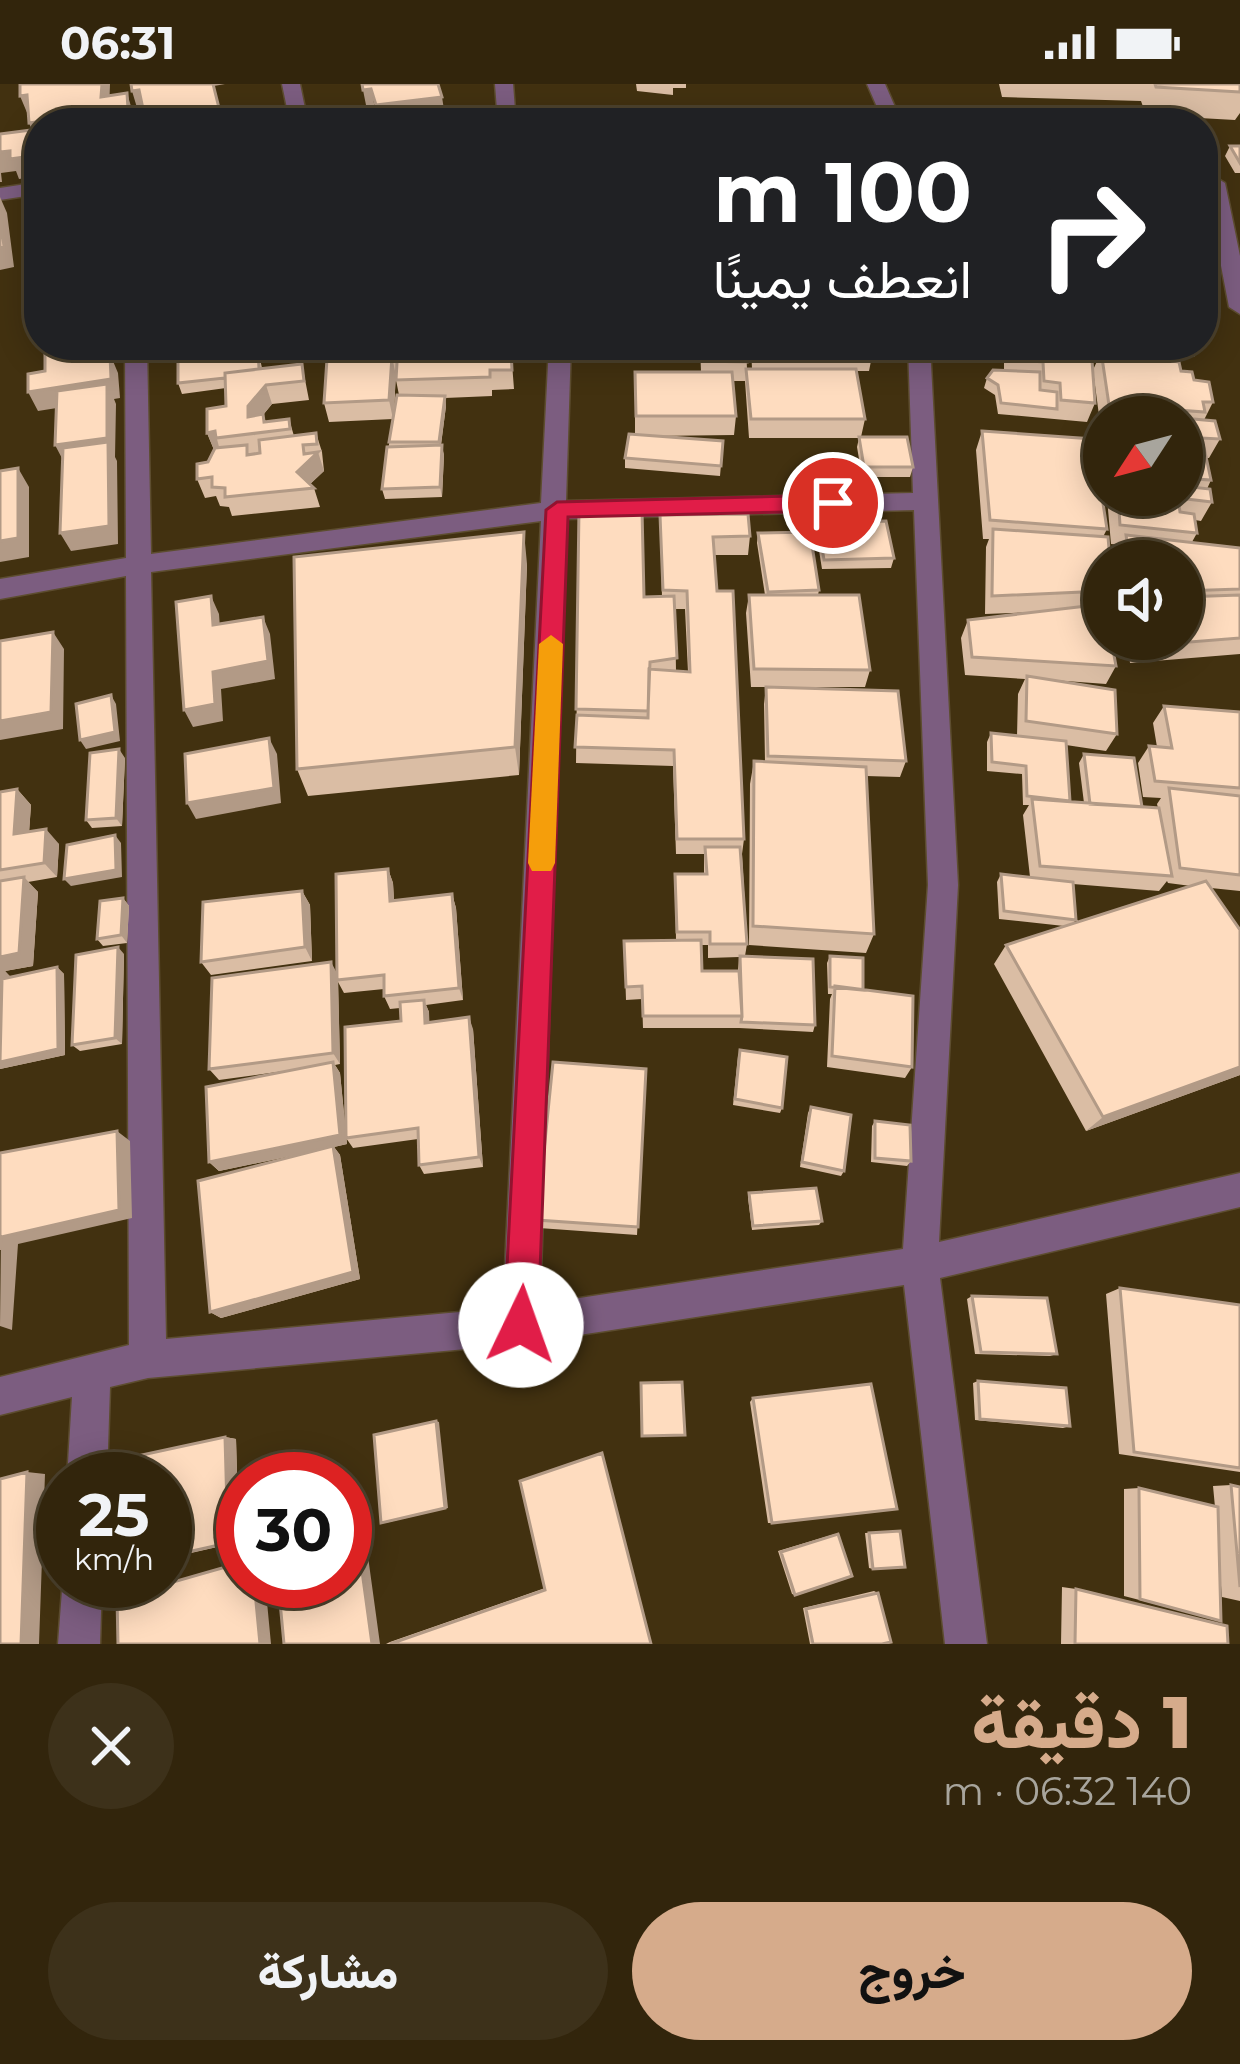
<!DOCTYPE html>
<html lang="ar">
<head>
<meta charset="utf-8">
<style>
  body { margin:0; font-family:Montserrat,Vazirmatn,sans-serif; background:#3d311a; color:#f1f3f6; direction:rtl; height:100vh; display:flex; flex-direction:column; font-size:45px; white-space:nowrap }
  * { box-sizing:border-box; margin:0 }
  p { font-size:39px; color:#a8a59d }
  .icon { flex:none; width:66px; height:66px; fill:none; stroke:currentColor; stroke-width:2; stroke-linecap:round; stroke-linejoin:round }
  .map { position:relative; height:1560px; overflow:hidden; direction:ltr }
  .details { display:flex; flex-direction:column; background:#32250c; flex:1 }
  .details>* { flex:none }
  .banner { position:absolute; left:24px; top:24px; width:1194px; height:252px; border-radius:48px; box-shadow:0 6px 30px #0003,0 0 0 3px #4d422d; direction:rtl; background:#202124; color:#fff; overflow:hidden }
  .needle { width:78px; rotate:234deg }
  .controls { position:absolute; left:1083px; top:312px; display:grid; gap:24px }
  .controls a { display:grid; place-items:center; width:120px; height:120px; border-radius:50%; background:#32250c; box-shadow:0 6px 30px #0003,0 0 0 3px #4d422d; font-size:60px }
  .speed { position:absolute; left:36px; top:1368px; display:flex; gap:24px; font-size:60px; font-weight:700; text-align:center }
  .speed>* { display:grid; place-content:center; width:156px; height:156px; border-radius:50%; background:#32250c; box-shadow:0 6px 30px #0003,0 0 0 3px #4d422d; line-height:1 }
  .speed small { font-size:30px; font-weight:400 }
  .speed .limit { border:18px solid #d22; background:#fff; color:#111 }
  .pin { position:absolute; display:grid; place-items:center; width:102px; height:102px; color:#fff; margin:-51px; border:6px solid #fff; border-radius:50%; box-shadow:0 3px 12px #0007 }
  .me { position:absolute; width:132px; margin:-66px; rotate:3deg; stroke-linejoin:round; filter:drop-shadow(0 0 9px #0008) }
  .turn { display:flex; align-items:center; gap:42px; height:252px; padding:0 48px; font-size:54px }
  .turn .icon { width:156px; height:156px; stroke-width:2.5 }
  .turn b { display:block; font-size:84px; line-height:102px }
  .round { display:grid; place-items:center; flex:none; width:126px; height:126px; border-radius:63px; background:#3d311a }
  .summary { display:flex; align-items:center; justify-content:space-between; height:204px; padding:0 48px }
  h1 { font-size:72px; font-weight:800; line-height:90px; color:#d6ab8b }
  .cta { display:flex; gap:24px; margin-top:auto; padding:24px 48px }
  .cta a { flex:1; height:138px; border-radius:72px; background:#d6ab8b; color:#111; font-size:48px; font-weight:800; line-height:138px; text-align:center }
  .cta a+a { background:#3d311a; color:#f1f3f6 }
  .status { display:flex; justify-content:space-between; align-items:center; height:84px; padding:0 60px; background:#32250c; direction:ltr }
  .status svg { height:33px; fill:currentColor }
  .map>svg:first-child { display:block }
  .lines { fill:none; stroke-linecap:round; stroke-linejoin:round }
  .street-casing { stroke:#5d4d2f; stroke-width:3 }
  .street { fill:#7c5d80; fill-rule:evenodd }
  .wall { fill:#dabda4; fill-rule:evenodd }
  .shaded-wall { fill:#b29a86 }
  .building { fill:#fedcbf; stroke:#b29a86; stroke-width:3 }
  .route { fill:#e11d48; stroke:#92132f; stroke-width:3 }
  .slow { fill:#f59e0b }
</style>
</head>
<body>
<div class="status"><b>06:31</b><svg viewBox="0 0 49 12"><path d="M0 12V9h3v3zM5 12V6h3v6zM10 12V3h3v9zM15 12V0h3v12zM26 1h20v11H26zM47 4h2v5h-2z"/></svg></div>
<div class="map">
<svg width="1240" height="1560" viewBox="0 0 1240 1560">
  <rect width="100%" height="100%" fill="#423110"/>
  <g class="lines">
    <!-- street casing -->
    <g class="street-casing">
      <path id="street" d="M282,0H300L308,39H290Z
        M495,0H513L516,39H498Z
        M867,0H885L902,39H884Z
        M1215,93L1225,99L1240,172V230L1229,223L1205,99Z
        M39,98V110L0,116V104Z
        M125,261H147L151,470L541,419L549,261H571L566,417L913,409L908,261H930L958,801L939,1158L1240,1089V1123L940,1194L987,1560H945L904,1201L521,1260L148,1294L110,1303L107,1395H67L72,1313L0,1331V1293L129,1261L126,492L0,515V495L126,474ZM914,426L928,801L903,1165L540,1220L565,435ZM541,437L503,1224L166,1255L151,488Z
        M63,1493L102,1497L100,1560H58Z"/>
    </g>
    <!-- street -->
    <use href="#street" class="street"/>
  </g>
  <!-- wall -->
  <path class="wall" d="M636,0H686V4H673V11L637,7Z
    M999,0H1240V29L1235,36L1146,31L1141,17L1002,13Z
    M1230,62H1240V89H1235L1225,72Z
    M1203,221L1212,237L1203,255Z
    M397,261L394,331L399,311L396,296L398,261H501V267L511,266L514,305L492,306V312L445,314L446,322L441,361L444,371L442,413L385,415L382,405L393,335L329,338L324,319Z
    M700,261H746L747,285H752L751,261H872L873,267L869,287H857L865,335L861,353L913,383L910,393H862L857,363L859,354H749L745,297H733L736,332L734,351L653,352L723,357L720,392L625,384V374L635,350V288H701Z
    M969,261H1200L1194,273L1139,267L1136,272L1181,287L1194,296L1213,318L1204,336L1220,355L1209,374H1207L1211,396L1207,405L1212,418L1201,437L1195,436L1197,449L1192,458L1240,464V570L1130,579L1127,555H1182V477H1118L1116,469L1121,461L1111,460L1107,414L1109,411H1182V333H1104V394L1097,347L1100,339L1093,286L1098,275H1094V262L1092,268L1095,319L1087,338L998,330L995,311L984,304L987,294L1004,286V271L969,269Z
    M258,266L262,284L302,280L309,316L272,320L263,331L266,338L289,335L294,352L316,349L322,368L324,387L310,400L314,404L320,423L232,432L229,423L220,422L216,412L205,414L197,395L208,378L214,366L207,349L226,322V304L182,310L178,299Z
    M982,347L1107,445L1103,453L1104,555L1116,582L1106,600L1052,596L1117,650L1106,667L1066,661L1069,718L1084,719L1079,679L1084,670L1142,723L1158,724L1157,720L1161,714L1143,713L1138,679L1149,662L1157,663L1153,639L1164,622L1240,628V807L1211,804L1240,846V991L1086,1047L994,880L1006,861L1064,842L999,835L997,798L1001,790L1030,793L1023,731L1029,721H1023L1022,690L987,687V658L991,649L1017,652L1018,610L1025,595L965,591L961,554L968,536L1038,528L985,530L986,463L989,455H983L976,366ZM1167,797L1168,799L1191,802L1073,839L1076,836L1073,800L1159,807Z
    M579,426L644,513H662L660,431L750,452L748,471H714L744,755L742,770L747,860L745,872L815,941L813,948L739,944H643L642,915L626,916L624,857L676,856L675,790H704V770H676L673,682L576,679ZM675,525H685L688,588L676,587ZM701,861H708V874L739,873L738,887H702Z
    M818,438L894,474L891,484L822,485L816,448Z
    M758,449L819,506L818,511L870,586L865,603H767L906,677L900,693L866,692L874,850L866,869L749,861L750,700L754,677L765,678L764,620L766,603H751L746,529L749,511H765L757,459Z
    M527,480L519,691L308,712L297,685Z
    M125,674L122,742L92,744L86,736Z
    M17,705L31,721L29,748L59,760L57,793L28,798L38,808L33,882L5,887L10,893L57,883L64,890L65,971L0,985V708Z
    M388,785L393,799L394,817L452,810L456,824L463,916L426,921L429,928V938L473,945L483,1083L424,1090L419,1081L418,1055L353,1064L346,1054L401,937L400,924L390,925L384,912V905L344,909L338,898L340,980L335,981L340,989L347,1060L334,1063L340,1071L360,1195L221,1234L210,1228L301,1070L219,1087L209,1078L284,987L219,996L209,985L337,890Z
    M302,807L310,821L312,877L211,891L201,878Z
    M123,814L129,822L127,859L103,862L97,855Z
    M124,870L122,960L80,967L72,961Z
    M830,872L863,906L912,983L905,994L827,983L830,915L832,910H828L827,879Z
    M738,972L782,1024L780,1029L733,1021Z
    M646,985L637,1151L539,1144L537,1136Z
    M811,1023L844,1087L841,1092L800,1083L808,1029Z
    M875,1037L911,1077L907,1082L871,1078L872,1042Z
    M749,1109L822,1137L819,1141L752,1146L748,1114Z
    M1120,1204L1240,1221V1388L1119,1370L1106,1210Z
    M972,1212L1057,1270L1050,1272L975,1270L967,1215Z
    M978,1297L1070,1342L1063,1344L975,1336L973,1299Z
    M753,1314L772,1439H768L750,1318Z
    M225,1353L236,1355L239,1458L165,1475V1395Z
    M1231,1401L1240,1403V1517L1222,1513L1219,1479L1221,1537L1124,1512V1405L1139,1404L1215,1423L1213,1402Z
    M900,1447L873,1485L869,1484L865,1449Z
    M835,1450H838L795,1511L792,1510L778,1467Z
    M1062,1503L1076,1505L1228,1560H1061Z
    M545,1504L651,1560H386L390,1558Z
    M874,1507L878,1509L882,1560H810L803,1524Z"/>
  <!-- shaded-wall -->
  <path class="shaded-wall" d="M102,0H110L109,28L127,9L133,29L135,39H39V59H37L29,39L101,13Z
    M205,0H225L214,2L223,39H194L192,32Z
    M371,5L375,24L367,26L363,6Z
    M139,6L146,26L138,27L132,7Z
    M27,11L28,31L20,12Z
    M442,13L445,32L395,39H379L376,21Z
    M10,67L39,71V92L19,95L16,87L1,89L2,98H0V68Z
    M0,113L7,129L14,183L0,186Z
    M98,261H104L106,265L107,291L98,271Z
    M110,270L118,289L120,314L114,315L116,320L115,373L117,377L118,460L71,467L60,449L65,380L55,361L107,316L38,327L28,308Z
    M392,272L396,292L393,335L389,316Z
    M266,301L272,320L263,331L269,347L254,342L255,352L248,333V322Z
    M445,312L446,322L440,368L439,358Z
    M215,347L220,367L215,368L207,349Z
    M303,361L308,378L318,368L324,387L305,405L297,388L304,370Z
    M442,361L444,371L442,413L440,403Z
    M18,384L29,403V473L0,478V457Z
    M524,448L527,480L519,691L515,663Z
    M211,512L219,530L221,559L213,541Z
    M263,533L270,550L275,595L221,605L223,637L193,643L184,626L213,588Z
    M53,548L64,565L63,645L0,656V637Z
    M111,611L116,620L120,657L86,665L80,656Z
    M269,654L277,670L281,719L196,735L187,719Z
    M119,665L125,674L122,742L116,734Z
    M17,705L31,721L28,765L14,750Z
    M46,745L59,760L57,793L44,779Z
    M115,751L121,759L122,793L71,802L64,795Z
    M388,785L393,799L395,831L390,817Z
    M24,793L38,808L33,882L5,887L10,892L7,976L57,883L64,890L65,971L0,985V873Z
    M302,807L310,821L312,877L305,863Z
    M452,810L456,824L463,916L459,904Z
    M123,814L129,822L127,859L121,851Z
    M118,863L124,870L122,960L115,954Z
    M331,878L338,891L340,980L333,969Z
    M424,916L429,928L430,951L425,939Z
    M469,933L473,945L483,1083L479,1073Z
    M333,978L340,989L347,1060L334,1063L340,1071L360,1195L221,1234L210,1228L333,1063L219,1087L209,1078Z
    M1240,983V991L1086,1047L1103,1033Z
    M117,1047L130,1057L132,1134L18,1160L12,1246L0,1242L1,1153Z
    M436,1337L439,1338L448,1424L385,1439Z
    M225,1353L236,1355L239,1458L228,1459Z
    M27,1388L45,1390L39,1560H21Z
    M355,1436H363L380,1560H372Z
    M254,1497H265L271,1560H260Z"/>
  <!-- building -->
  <path class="building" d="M20,0H102L101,13L127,9L128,25L29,39L27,11L20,12Z
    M131,0H213L220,28L192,32L193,35L224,31L226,39H146L139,6L132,7Z
    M362,0H438L442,13L376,21L371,5L363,6Z
    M1155,0H1240V8L1156,3Z
    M105,35L106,39H77Z
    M39,45V71L10,75V67L0,68V50Z
    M1230,62H1240V79Z
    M0,127L4,163L0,164Z
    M1203,221H1210L1212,237H1203Z
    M45,261H98V271L110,270L111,295L28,308V290L45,287Z
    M355,261H394L393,278L392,272L354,274Z
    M398,261H499V267L511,266L512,286H490V293L396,296Z
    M702,261H746L747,278L703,277Z
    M754,261H872L873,267L755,266Z
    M1011,261L1091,262L1095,319L1061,316L1060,299L1044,297L1043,278L1011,275Z
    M258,266L259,285L225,289V294L178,299V275Z
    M1101,267L1179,278L1181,287L1192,288L1194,296L1209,298L1213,318H1203L1205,328L1109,321Z
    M392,272L389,316L324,319L327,275Z
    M302,280L304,297L266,301L248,322V333L263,330L264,338L289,335L290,345L216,354L215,347L207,349V325L226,322L225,289Z
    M746,285H856L865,335H751Z
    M993,286L1040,288V306L1057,308V325L1001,319L998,301L987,294Z
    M635,288H732L736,332H636Z
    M107,300V354L55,361L57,307Z
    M397,311L445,312L439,358H389Z
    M1105,328L1168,333H1106Z
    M1182,334L1215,337L1220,355L1202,354L1211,396L1182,394Z
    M982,347L1093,355L1107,445L990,436Z
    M316,349L317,360L303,361L304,370L318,368L297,388L314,404L225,413V404L212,403V393L197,395V380L208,378L215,364L247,361V371L260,369L259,356Z
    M629,350L723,357L721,382L625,374Z
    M859,353H907L913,383H864Z
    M108,358L109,442L60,449L63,364Z
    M442,361L440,403L382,405L387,363Z
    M18,384V454L0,457V387Z
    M1182,402L1210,405L1212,418L1178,414L1180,428L1194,430L1197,449L1120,441L1118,411H1182Z
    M579,426H642L644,513L674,512L677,574L650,578L648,627L576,625Z
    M748,430L750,452L713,453L717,507H733L744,755H677L674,666L575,663L577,631L648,634L649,585L690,588L687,507L663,506L660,431Z
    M886,437L894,474L824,476L818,438Z
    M993,445L1108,453L1110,477H1104V507L992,512Z
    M524,448L515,663L297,685L294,473Z
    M810,448L819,506L768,508L758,449Z
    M1126,451L1240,464V505L1182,507V477H1130Z
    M749,511H859L870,586L754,585Z
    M1240,511V554L1140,562V555H1182V513Z
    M211,512L213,541L263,533L268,577L213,588L215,620L184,626L176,518Z
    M1104,520V555H1111L1116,582L972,573L968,536Z
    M53,548L51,628L0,637V557Z
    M1027,592L1115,606L1117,650L1026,637Z
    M766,603L898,607L906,677L768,672Z
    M111,611L115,648L80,656L76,620Z
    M1164,622L1240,628V704L1155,697L1149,662L1172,664Z
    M991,649L1066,657L1070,717L1027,712L1026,682L992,678Z
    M269,654L274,704L187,719L185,670Z
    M119,665L116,734L86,736L90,669Z
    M1084,670L1134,674L1142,723L1090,720Z
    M754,677L866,683L874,850L753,842Z
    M1169,704L1240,712V791L1180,784Z
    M17,705L14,750L46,745L44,779L0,786V708Z
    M1032,715L1159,724L1172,792L1040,782Z
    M115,751L116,786L64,795L67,761Z
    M705,763H740L747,860H710V848H677L675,790H707Z
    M388,785L390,817L452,810L459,904L384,912V891L337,896L336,790Z
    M1001,790L1073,798L1076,836L1004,827Z
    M24,793L19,869L0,873V797Z
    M1206,797L1240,846V983L1103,1033L1006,861Z
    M302,807L305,863L201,878L203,818Z
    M123,814L121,851L97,855L100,817Z
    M701,856L702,887H739L742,932H643L642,902L626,903L624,857Z
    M118,863L115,954L72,961L76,871Z
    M740,872L813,875L815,941L741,938L742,932Z
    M830,872L863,874V906L830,903Z
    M331,878L333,969L209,985L212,894Z
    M57,883L58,965L0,978L2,895Z
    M835,902L913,912L912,983L832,972Z
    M424,916L425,939L469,933L479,1073L419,1081L418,1044L346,1054L345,943L401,937L400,918Z
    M740,966L787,973L782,1024L735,1015Z
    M333,978L340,1051L209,1078L206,1003Z
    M553,978L646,985L638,1143L537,1136Z
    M811,1023L851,1031L844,1087L802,1078Z
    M875,1037L910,1041L911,1077L875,1074Z
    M117,1047L119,1126L1,1153L0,1166V1069Z
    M333,1062L353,1188L210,1228L198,1097Z
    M816,1104L822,1137L753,1142L749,1109Z
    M1120,1204L1240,1221V1384L1134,1368Z
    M972,1212L1047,1214L1057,1270L981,1268Z
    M978,1297L1066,1304L1070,1342L980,1335Z
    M682,1298L685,1351L642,1352L641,1299Z
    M871,1300L897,1425L772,1439L753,1314Z
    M436,1337L445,1424L381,1439L374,1351Z
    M225,1353L228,1459L165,1473V1395H127L128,1374Z
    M602,1369L651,1560H390L545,1506L520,1397Z
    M27,1388L21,1560H0V1395Z
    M1231,1401L1240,1403V1503Z
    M1139,1404L1218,1423L1221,1537L1140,1515Z
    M355,1436L372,1560H284L278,1497H345V1439Z
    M900,1447L905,1483L873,1485L869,1449Z
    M838,1450L852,1492L795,1511L781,1468Z
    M243,1478V1497H254L260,1560H118L117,1514Z
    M1076,1505L1227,1542L1228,1560H1075Z
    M878,1509L891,1558L882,1560H813L806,1525Z"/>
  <!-- route -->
  <path class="route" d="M833,411L845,419L833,427L568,433L538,1241L533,1253L521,1258L509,1253L504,1241L546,426L557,418Z"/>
  <!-- slow -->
  <path class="slow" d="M551,551L563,560L555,779L551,787H532L528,779L539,560Z"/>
</svg>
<div class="controls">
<a><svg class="needle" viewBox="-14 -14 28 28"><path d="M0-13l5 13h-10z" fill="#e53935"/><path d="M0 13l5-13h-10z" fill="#a8a59d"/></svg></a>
<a><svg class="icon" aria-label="sound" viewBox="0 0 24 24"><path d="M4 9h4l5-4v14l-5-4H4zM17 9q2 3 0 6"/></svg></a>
</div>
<div class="speed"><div>25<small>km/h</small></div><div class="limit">30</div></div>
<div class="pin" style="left:833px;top:419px;background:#d93025"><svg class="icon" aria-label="arrive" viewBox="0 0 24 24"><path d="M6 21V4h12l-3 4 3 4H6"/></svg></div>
<svg class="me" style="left:521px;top:1241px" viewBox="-20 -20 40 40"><circle r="19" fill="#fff"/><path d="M0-13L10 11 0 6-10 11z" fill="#e11d48"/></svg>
<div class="banner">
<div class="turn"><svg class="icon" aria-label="right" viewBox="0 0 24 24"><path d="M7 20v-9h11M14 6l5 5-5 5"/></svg><div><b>100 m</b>انعطف يمينًا</div></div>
</div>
</div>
<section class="details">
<div class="summary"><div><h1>1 دقيقة</h1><p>140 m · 06:32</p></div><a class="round"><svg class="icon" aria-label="close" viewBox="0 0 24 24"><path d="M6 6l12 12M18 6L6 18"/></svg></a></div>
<div class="cta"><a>خروج</a><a>مشاركة</a></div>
</section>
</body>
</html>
